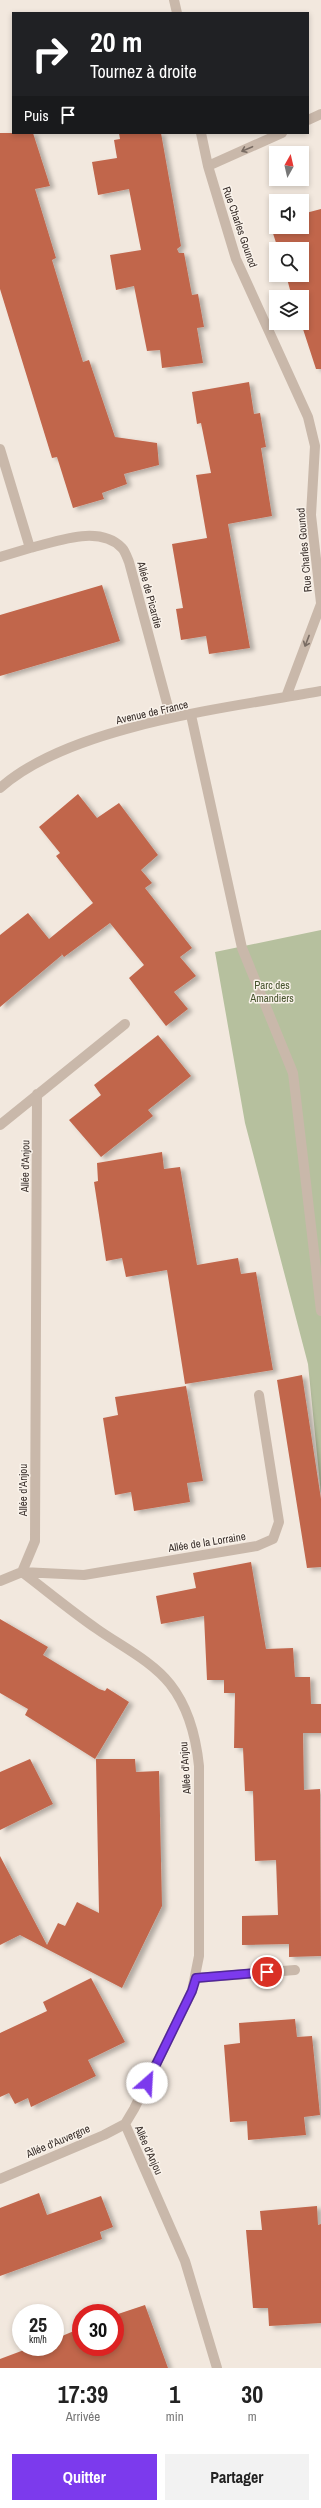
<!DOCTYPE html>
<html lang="fr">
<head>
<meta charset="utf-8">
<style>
  body { margin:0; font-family:"Archivo Narrow",sans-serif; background:#f2f2f2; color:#222; height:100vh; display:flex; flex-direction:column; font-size:15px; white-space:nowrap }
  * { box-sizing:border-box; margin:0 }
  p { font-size:13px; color:#767676 }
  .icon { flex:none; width:22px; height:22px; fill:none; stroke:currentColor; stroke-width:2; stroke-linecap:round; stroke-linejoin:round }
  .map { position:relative; height:2368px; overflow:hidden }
  .details { display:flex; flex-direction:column; background:#fff; flex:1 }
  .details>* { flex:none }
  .hud { position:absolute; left:12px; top:12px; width:297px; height:122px; border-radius:0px; box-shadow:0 2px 6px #0003; background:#202124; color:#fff; overflow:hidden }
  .needle { width:26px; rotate:8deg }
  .tools { position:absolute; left:269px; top:146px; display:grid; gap:8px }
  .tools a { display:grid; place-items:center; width:40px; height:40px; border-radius:0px; background:#fff; box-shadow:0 2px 6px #0003; font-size:20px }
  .speed { position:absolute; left:12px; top:2304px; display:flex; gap:8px; font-size:20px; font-weight:700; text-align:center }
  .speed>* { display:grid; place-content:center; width:52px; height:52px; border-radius:50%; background:#fff; box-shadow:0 2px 6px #0003; line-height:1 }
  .speed small { font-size:10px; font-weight:400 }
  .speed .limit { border:6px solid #d22; background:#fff; color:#111 }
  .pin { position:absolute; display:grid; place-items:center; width:34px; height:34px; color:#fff; margin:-17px; border:2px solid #fff; border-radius:50%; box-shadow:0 1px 4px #0007 }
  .me { position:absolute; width:44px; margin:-22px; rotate:26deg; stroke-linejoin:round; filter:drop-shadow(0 0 3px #0008) }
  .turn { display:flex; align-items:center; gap:14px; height:84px; padding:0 12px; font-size:18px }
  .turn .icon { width:52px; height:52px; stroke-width:2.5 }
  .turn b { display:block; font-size:28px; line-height:34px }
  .then { display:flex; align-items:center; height:38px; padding:0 12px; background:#0003; gap:8px; font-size:15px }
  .eta { display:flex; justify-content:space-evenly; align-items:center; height:68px; text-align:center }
  .eta b { font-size:24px; font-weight:800; line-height:28px }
  .cta { display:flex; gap:8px; margin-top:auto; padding:8px 12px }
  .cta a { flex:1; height:46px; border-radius:0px; background:#7c3aed; color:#fff; font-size:16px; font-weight:800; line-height:46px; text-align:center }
  .cta a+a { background:#f2f2f2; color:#222 }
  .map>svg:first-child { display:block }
  .green { fill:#b6c09e }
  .building { fill:#c1664c; filter:url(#shadow) }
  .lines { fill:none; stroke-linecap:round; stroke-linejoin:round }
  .lane { stroke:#c9b8aa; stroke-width:10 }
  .street { stroke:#c9b8aa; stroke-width:10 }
  .oneway { stroke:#796c63 }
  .route-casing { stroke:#51269a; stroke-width:10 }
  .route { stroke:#7c3aed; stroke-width:7 }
  .labels { text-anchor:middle; stroke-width:3; stroke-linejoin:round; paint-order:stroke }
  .street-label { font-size:11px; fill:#372d29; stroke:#f9f2ea }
  .park-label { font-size:11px; fill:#47542e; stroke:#f9f2ea }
</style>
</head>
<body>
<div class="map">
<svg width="321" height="2368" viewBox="0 0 321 2368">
  <defs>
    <filter id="shadow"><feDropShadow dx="4.5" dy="2.5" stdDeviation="2" flood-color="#0004"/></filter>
  </defs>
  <rect width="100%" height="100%" fill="#f2e8de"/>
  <!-- green -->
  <path class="green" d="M321,930V1494L308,1364L245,1123L215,952Z"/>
  <!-- building -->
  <path class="building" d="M0,133H33L50,186L35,189L56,258L52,260L83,362L89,360L115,437L157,443L159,465L124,474L127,484L102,493L104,499L73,508L57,457L52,458L0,289Z
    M119,133H161L181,246L177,249L179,253H184L192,295L198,294L204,327L197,328L203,363L162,368L160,350L147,351L134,286L116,290L110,255L141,250L129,189L98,195L92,162L117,158L114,140L120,139Z
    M321,209V369H316L301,323L302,297H292L286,275H302V249H278L270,224L276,222V227H302V214Z
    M249,382L254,414L260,413L266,447L261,448L272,516L228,524L250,648L209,654L206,636L181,640L176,609L183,608L172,544L207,538L196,475L211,473L201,423L197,424L192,392Z
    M102,585L120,641L0,676V615Z
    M78,794L97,818L119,803L158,855L141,870L152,883L145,888L192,948L180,957L196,976L174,992L188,1009L166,1026L129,978L144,965L110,923L64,957L61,953L62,955L0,1007V935L28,913L49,939L93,903L56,856L60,853L39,827Z
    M158,1035L191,1076L148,1110L153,1116L101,1157L69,1120L101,1095L94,1085Z
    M162,1152L164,1169L180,1167L197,1265L238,1258L241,1274L256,1272L273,1370L185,1384L167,1270L126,1277L122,1258L106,1261L94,1182L98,1181L97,1163Z
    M302,1375L321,1499V1567L307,1568L277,1380Z
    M186,1386L203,1481L187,1483L190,1502L134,1511L131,1492L115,1495L103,1418L118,1415L115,1397Z
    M251,1562L266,1649L293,1648L295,1677H310L311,1704H321V1733H303L304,1790L320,1789L321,1956L289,1957V1944L242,1945V1916L278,1915L276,1860L255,1861L253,1791H245L243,1748H234L235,1693H224V1680H207L204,1616L161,1624L156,1596L196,1588L193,1573Z
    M0,1619L48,1647L43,1655L99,1689L105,1691L107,1688L129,1702L95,1759L25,1715L28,1709L0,1693Z
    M30,1759L53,1804L0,1830V1772Z
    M96,1759H135L136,1772L159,1771L162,1906L122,1988L20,1935L0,1945V1856L47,1945L58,1923L65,1926L77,1902L99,1913Z
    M91,1978L125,2042L88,2060L96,2076L31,2107L28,2098L15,2104L9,2093L0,2097V2033L47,2011L43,2002Z
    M295,2019L297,2037L312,2036L320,2115L304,2117L306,2135L248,2140L247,2121L230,2122L224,2045L240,2043L239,2023Z
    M39,2193L47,2215L101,2196L113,2227L100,2232L102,2239L0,2276V2208Z
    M317,2206L318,2225L321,2224V2323L269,2326L268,2308H253L246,2230H262L260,2211Z
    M145,2305L168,2368H0V2359L32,2347H55V2339L81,2328V2347H115V2315Z"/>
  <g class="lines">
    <!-- lane -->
    <path class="lane" d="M191,715L242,948L293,1073L321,1311
      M196,1978L295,1970"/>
    <!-- street -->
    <path class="street" d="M174,0L177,13
      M308,120L321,114
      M201,133L208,166L236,259L308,417L315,446L311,515L321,603
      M208,166L282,133
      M0,449L30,548C56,542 99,524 122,548C125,551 127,557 129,562L171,718
      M0,557L30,548
      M286,697L321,604
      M0,788C71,725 228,708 321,691
      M37,1094L35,1541L22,1572C47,1591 71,1611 97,1629C121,1646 152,1661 170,1684C189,1708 196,1737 199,1766V1956L192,1991L134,2109L125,2124L185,2261L217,2368
      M0,1125L125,1024
      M0,1581L22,1572L84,1575L257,1546L273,1539L279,1522L259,1395
      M0,2179L104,2135L125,2124"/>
  </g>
  <!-- one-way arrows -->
  <defs><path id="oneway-shaft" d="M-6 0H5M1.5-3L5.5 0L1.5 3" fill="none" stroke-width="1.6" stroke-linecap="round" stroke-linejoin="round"/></defs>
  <g class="oneway">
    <use href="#oneway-shaft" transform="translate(247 149) rotate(157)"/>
    <use href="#oneway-shaft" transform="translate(307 641) rotate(111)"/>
  </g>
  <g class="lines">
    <!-- route casing -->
    <g class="route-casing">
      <path id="route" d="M147,2083L192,1991L196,1978L267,1972"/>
    </g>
    <!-- route -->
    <use href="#route" class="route"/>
  </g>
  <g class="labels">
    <!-- street labels -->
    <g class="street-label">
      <text transform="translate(240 227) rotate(71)" y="4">Rue Charles Gounod</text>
      <text transform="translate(304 550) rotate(-95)" y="4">Rue Charles Gounod</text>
      <text transform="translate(150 595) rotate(75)" y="4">Allée de Picardie</text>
      <text transform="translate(152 712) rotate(-13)" y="4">Avenue de France</text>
      <text transform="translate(25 1166) rotate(-89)" y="4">Allée d'Anjou</text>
      <text transform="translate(23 1490) rotate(-90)" y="4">Allée d'Anjou</text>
      <text transform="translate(207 1542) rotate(-9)" y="4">Allée de la Lorraine</text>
      <text transform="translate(185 1768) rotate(-94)" y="4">Allée d'Anjou</text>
      <text transform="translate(58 2141) rotate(-23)" y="4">Allée d'Auvergne</text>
      <text transform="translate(149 2150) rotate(66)" y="4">Allée d'Anjou</text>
    </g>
    <!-- park labels -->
    <g class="park-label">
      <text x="272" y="989">Parc des<tspan x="272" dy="13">Amandiers</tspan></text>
    </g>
  </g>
</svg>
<div class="tools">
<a><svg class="needle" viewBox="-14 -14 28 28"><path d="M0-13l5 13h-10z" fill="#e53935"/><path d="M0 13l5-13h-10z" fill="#767676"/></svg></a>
<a><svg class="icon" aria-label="sound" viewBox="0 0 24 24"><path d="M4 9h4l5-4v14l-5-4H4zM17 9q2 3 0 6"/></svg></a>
<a><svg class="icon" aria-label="search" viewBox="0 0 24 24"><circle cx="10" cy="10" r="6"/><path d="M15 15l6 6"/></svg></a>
<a><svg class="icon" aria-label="layers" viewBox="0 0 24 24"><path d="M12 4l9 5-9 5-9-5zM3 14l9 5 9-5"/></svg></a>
</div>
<div class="speed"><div>25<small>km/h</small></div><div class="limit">30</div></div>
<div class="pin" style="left:267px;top:1972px;background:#d93025"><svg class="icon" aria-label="arrive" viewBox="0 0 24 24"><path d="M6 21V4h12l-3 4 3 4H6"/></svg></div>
<svg class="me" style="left:147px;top:2083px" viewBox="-20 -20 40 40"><circle r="19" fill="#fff"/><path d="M0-13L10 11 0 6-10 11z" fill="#7c3aed"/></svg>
<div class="hud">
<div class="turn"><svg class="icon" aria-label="right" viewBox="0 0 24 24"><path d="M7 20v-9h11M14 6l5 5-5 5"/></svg><div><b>20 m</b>Tournez à droite</div></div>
<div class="then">Puis<svg class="icon" aria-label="arrive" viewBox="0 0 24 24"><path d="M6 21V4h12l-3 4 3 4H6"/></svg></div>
</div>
</div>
<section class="details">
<div class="eta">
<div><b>17:39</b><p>Arrivée</p></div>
<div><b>1</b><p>min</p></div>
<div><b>30</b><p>m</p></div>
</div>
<div class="cta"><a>Quitter</a><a>Partager</a></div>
</section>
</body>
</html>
